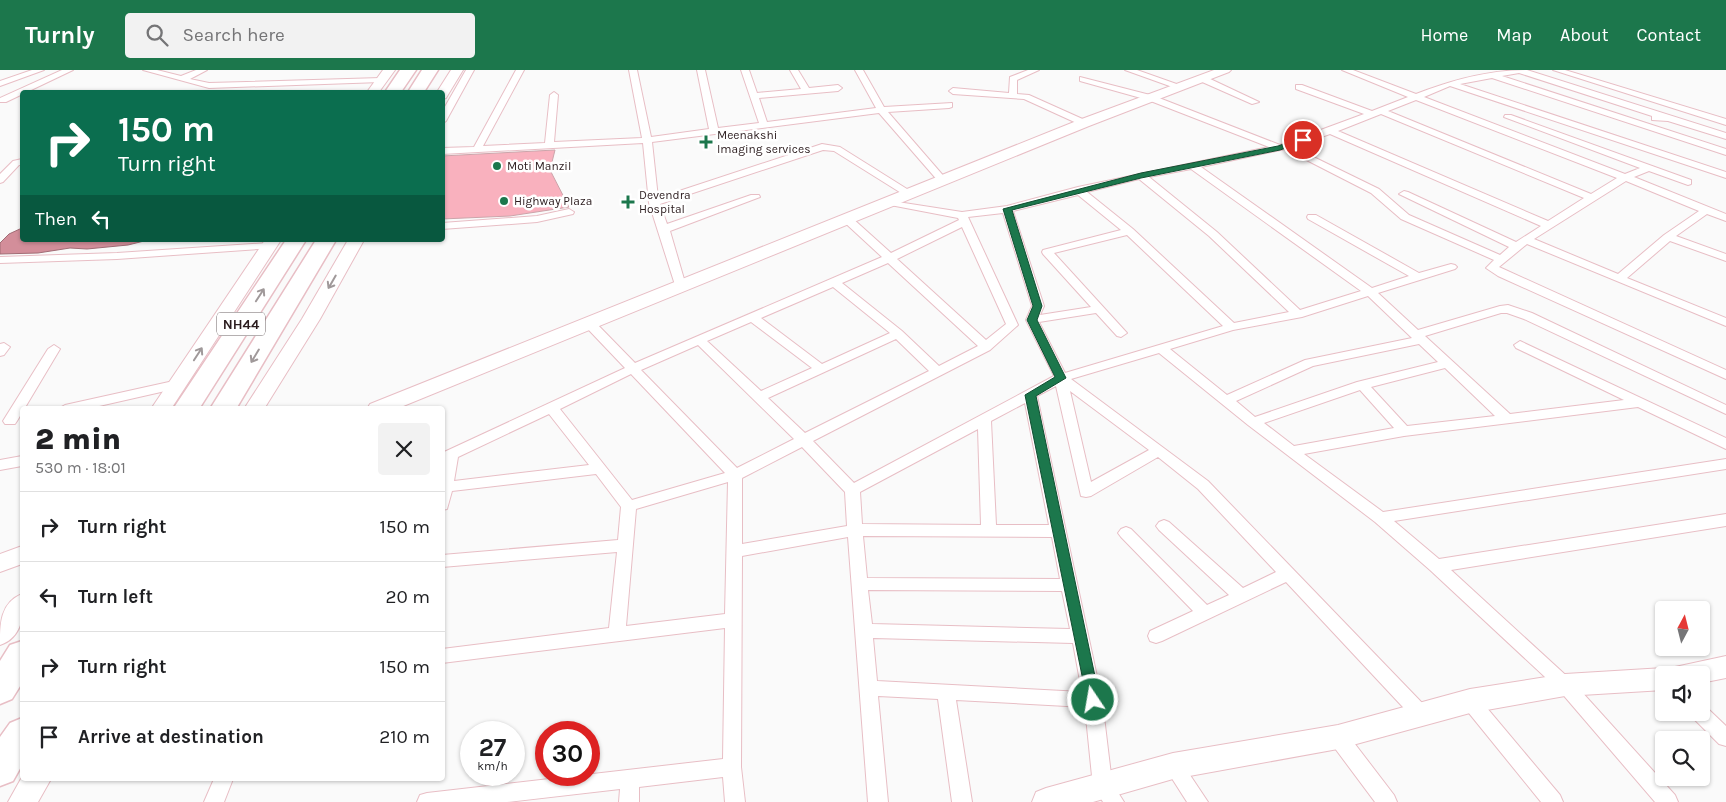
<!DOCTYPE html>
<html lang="en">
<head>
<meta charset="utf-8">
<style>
  body { margin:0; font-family:Karla,sans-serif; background:#f2f2f2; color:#202124; height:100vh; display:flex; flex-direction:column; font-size:19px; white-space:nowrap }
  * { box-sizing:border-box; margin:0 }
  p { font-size:16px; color:#757577 }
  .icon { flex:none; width:28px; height:28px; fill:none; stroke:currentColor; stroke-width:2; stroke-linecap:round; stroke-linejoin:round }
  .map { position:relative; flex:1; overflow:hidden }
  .side { position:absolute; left:20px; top:336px; width:425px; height:375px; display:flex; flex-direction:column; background:#fff; border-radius:5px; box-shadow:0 1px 4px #0004 }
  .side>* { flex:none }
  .hud { position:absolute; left:20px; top:20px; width:425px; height:152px; border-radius:5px; box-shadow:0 1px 4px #0004; background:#0b6e4f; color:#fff; overflow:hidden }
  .needle { width:32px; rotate:7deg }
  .buttons { position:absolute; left:1655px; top:531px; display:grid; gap:10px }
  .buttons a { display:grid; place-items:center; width:55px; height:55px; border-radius:5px; background:#fff; box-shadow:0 1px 4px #0004; font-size:25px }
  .speed { position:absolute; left:460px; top:651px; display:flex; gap:10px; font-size:25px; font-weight:700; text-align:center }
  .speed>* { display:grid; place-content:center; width:65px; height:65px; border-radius:50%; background:#fff; box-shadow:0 1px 4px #0004; line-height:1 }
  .speed small { font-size:12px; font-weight:400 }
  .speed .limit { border:8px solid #d22; background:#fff; color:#111 }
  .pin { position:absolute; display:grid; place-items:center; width:42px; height:42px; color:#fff; margin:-21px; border:2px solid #fff; border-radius:50%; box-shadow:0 1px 5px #0007 }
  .me { position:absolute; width:55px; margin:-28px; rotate:348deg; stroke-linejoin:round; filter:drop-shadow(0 0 4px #0008) }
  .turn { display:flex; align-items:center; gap:18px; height:105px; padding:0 15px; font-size:22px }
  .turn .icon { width:65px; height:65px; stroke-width:2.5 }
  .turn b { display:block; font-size:35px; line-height:42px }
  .then { display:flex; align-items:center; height:48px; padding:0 15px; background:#0003; gap:10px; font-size:19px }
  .round { display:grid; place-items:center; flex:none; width:52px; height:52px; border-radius:5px; background:#f2f2f2 }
  .summary { display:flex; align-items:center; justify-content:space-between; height:85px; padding:0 15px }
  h1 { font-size:30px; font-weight:800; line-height:38px }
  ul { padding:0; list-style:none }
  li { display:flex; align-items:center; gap:15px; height:70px; padding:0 15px; border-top:1px solid #e0e0e0 }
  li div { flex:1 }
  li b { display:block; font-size:19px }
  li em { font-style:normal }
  header { display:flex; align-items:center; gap:30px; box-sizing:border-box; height:70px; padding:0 25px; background:#1c774c; color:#fff }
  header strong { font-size:24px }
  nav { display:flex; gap:28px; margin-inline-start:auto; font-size:18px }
  .search { width:350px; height:45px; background:#f2f2f2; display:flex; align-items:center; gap:12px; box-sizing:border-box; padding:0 18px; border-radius:5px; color:#757577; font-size:19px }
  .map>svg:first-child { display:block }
  .water { fill:#d38e9a; stroke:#a16c75 }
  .building { fill:#f9b1be; stroke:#cca4aa }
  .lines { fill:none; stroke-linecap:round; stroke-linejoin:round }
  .street-casing { stroke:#e8bec5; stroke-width:2 }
  .secondary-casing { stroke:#e8bec5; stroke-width:2 }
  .highway-casing { stroke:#e8bec5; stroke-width:3 }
  .street { fill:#fff; fill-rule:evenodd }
  .secondary { fill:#fff; fill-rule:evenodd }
  .highway { fill:#fff; fill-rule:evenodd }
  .oneway { stroke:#a0999a }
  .route { fill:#1c774c; stroke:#124d31 }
  .poi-dot { fill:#1c774c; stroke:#fff; stroke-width:2 }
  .labels { text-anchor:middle; stroke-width:5; stroke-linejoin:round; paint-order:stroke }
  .far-poi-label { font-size:12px; fill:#2b1c1e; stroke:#fff; text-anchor:start }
  .shield { fill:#fff; stroke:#6b6062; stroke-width:1 }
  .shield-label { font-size:14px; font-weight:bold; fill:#2b1c1e }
</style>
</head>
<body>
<header>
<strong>Turnly</strong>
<div class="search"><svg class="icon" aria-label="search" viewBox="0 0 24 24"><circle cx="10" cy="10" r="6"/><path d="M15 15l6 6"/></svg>Search here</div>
<nav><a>Home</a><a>Map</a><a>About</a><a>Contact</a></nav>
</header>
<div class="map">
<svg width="1726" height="732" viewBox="0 0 1726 732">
  <rect width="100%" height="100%" fill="#fafafa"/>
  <!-- water -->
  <path class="water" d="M22,158V170H148L128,175L87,179L70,178L38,183L0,184V173L9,164Z"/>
  <!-- building -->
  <path class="building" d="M555,80L550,100L569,137L510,146L442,149V86Z"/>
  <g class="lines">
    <!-- street casing -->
    <g class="street-casing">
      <path id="street" d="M32,0H44L0,16V11Z
        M62,0H73L6,32H0V28Z
        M143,0H157L181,6L196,0H207L190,9L209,13L381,8L385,10L381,12L209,18Z
        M466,0H474L446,51L442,54V42Z
        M516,0H524L483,76L545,73L550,25L554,22L558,25L554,72L642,68L629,0H637L651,67L709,59L697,0H705L718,58L759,53L741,0H749L757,23L801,19L790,0H798L809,18L838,15L842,18L838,21L759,28L767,52L876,38L855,0H863L884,37L952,33V37L949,38L888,42L947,110L942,113L939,112L879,43L652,72L658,128L822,74L840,77L915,124L914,126H906L834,81L823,80L660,134L667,154L751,125H759L760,127L670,161L686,216L680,219L676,218L649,133L643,73L442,84V78L474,77Z
        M1028,0H1039L1017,10V24L1029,25L1087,51V55H1081L1024,29L953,24L949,21L953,18L1009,23L1010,7Z
        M1125,0H1137L1185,17L1178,19Z
        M1342,0H1353L1416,24C1452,10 1489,0 1527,0L1726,63V69L1668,51L1652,50V46L1519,3L1502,6L1726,79V85L1492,8L1460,14L1726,102V108L1450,16L1424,27L1625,104L1640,98L1504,47L1505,45H1511L1691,110V114L1688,115L1649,101L1634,107L1726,144V151L1707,144L1676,166L1726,184V191L1670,171L1627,208L1726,248V256L1527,174L1499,197L1726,300V309L1498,206L1486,198L1494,190L1401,149L1371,123L1285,79L1201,97L1372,218L1409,206L1308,149L1307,147L1308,145H1316L1419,203L1451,194L1455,195L1457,197L1455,199L1378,223L1418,260L1500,236L1508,235L1532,243L1726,335V344L1524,249L1507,243H1501L1425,266L1510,344L1624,330L1516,278L1514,275L1520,271L1726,368V379L1638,337L1404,366L1304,384L1383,442L1726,389V399L1394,451L1439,489L1726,444V456L1451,500L1571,610L1675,725L1678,732H1655L1559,620L1430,500L1375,452L1248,355L1159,283L1071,309L1208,411L1427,638L1430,644L1427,650L1421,652L1415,650L1286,512L1162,571L1156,573L1150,571L1148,566L1150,561L1193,541L1121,467L1118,463L1121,459L1126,457L1131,459L1207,535L1229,525L1159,460L1156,456L1159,452L1164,450L1169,452L1243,518L1276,502L1198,419L1158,387L1091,426L1086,427L1081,426L1056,316L1037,326L1102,630L1112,713L1124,732H1103L1093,716L1085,637L956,630L972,732H952L938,629L878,626L888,732H868L848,467L742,486L741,697L745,732H725L723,707L639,717V732H619L620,719L507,732H417L420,725L427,723L723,689L725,558L442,593V579L609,558L617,482L442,497V485L618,470L621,437L596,404L452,421L447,439L442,440V383L625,298L585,256L583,253L585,250H593L635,293L882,187L843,151L842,149L843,147H851L891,183L959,150L958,148L885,134V130L962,142L1007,136L1078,117L1269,77L1148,30L1080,11V7L1154,26L1280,75L1364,44L1296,19V15H1302L1372,41L1408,27ZM1416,30L1617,108L1591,124L1388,41ZM1381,44L1584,128L1548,151L1338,61ZM1330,64L1541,156L1516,172L1408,122L1404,121L1399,124L1509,177L1500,185L1409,145L1379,119L1293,77ZM1191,99L1361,221L1300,240L1217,162L1149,107ZM1139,109L1209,166L1289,242L1234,253L1133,159L1087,122ZM1626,111L1699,141L1664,165L1618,204L1534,169ZM1078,125L1121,160L1043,180L1042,182L1043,184L1091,237L1040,245L1044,236L1013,141ZM1003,143L1032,236L1026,250L1054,306L854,413L813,371L990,280L1018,255L968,147ZM962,157L1006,254L986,270L897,189ZM1127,165L1223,256L1065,303L1039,252L1096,243L1117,266L1121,267L1127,263L1054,183ZM888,193L978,276L939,296L902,261L842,213ZM833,217L890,263L822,294L761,248ZM1368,226L1412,268L1305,290L1227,325L1170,279L1233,260L1302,247ZM751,252L812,298L761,321L707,271ZM896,269L929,301L805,363L768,328ZM1419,274L1438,292L1357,312L1255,347L1236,331L1313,296ZM698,275L794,369L737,398L641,300ZM1445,298L1495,346L1407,356L1371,317ZM631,304L725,403L632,430L560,339ZM1360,320L1394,358L1294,376L1264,353ZM1070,321L1149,380L1091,412ZM1025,333L1049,455H996L991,351ZM549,344L589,395L454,411L458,387ZM978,359L981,455L862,454L860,422ZM802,377L845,422L847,456L742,474V408ZM728,412L725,544L626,556L636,439ZM863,466L1052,467L1060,509L867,508ZM868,520L1062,521L1070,559L872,554ZM873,568L1073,573L1082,622L877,611Z
        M1553,0H1565L1726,49V55Z
        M1200,7H1206L1259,32L1252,34L1200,11Z
        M22,89V95H19L3,112L0,113V104L13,91Z
        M569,139L574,142L573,144L537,152L442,159V153L537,146Z
        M268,173L273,176L272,178L117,189L0,193V187L117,183Z
        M4,273L10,277L4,285L0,286V274Z
        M54,275L60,279L17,351L15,354H5L3,351L48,279Z
        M178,310L183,311L184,314L183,317L86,339H58L65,335Z
        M22,386V396L0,400V390Z
        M1470,623L1476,625L1560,725L1563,732H1541L1464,637L1461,631L1464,625Z
        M1701,635L1705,636L1726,656V676L1719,674L1693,648L1690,642H1701Z
        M1338,659L1345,661L1394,725L1397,732H1375L1331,673L1329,667L1331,661Z
        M1173,687L1180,690L1208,732H1187L1164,696L1166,690Z
        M214,709H233L224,732H204Z"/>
    </g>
    <!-- secondary casing -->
    <g class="secondary-casing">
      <path id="secondary" d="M383,0H395L379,22H367Z
        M451,0H463L446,28L442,29V22H437Z
        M1214,0H1231L1229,2L1089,56L396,339H367L370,334L1079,50Z
        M265,170H281L171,339H151Z
        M348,170H364L320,249L264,339H244L302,249Z
        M22,476V494L0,502V484Z
        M22,524C25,544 22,568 0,575C0,554 0,533 22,524Z
        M1726,586V608L1701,613V605H1664V620L1565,626L1470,643L1338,679L1173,709L1093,732H1032L1036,722L1046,718L1173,683L1338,655L1470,619L1565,604L1664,598L1673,601L1675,597Z
        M22,707V709H51L38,732H8Z"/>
    </g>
    <!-- highway casing -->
    <g class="highway-casing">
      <path id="highway" d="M400,0H416L401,22H385Z
        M422,0H438L424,22H408Z
        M286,170H306L199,339H173Z
        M316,170H336L236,339H210Z
        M22,571V613L12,629L0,634V591L10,575Z
        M22,648V695L13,711L0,716V667L10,653Z"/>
    </g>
    <!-- street -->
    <use href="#street" class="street"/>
    <!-- secondary -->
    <use href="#secondary" class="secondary"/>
    <!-- highway -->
    <use href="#highway" class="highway"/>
  </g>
  <!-- one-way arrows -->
  <defs><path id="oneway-shaft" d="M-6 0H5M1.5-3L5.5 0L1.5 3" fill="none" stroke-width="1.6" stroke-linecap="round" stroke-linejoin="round" transform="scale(1.25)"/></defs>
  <g class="oneway">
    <use href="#oneway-shaft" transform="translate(332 212) rotate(120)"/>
    <use href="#oneway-shaft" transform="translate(260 225) rotate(-57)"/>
    <use href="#oneway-shaft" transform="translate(198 284) rotate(-57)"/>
    <use href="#oneway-shaft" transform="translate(255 286) rotate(121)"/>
  </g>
  <!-- route -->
  <path class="route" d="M1303,67L1307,70L1306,71L1280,80L1141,108L1012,140L1042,236L1037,250L1066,308L1036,326L1100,630L1098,635L1093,637L1088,635L1025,325L1055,307L1027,250L1033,236L1003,139L1141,103L1278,76Z"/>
  <!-- markers -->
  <g class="poi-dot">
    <path d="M703.5 64.5h5v5h5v5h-5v5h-5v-5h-5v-5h5z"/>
    <circle cx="497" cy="96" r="5"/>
    <circle cx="504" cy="131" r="5"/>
    <path d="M625.5 124.5h5v5h5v5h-5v5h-5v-5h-5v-5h5z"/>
  </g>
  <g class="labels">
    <!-- far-poi labels -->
    <g class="far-poi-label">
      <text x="717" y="69">Meenakshi<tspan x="717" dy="14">Imaging services</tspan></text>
      <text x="507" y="100">Moti Manzil</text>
      <text x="639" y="129">Devendra<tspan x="639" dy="14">Hospital</tspan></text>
      <text x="514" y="135">Highway Plaza</text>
    </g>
    <!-- shield labels -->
    <rect class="shield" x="217" y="242.5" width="48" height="23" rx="4"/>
    <g class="shield-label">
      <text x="241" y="259">NH44</text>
    </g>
  </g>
</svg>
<div class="buttons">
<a><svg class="needle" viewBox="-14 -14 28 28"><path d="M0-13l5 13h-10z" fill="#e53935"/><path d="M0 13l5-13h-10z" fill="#757577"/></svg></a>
<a><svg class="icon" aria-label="sound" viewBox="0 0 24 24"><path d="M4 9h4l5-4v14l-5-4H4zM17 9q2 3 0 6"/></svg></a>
<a><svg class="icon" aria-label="search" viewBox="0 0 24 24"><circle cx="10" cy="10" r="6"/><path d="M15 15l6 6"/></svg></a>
</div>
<div class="speed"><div>27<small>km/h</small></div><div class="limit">30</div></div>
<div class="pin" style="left:1303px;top:70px;background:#d93025"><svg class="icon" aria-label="arrive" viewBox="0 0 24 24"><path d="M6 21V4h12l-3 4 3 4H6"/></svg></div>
<svg class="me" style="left:1093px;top:630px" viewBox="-20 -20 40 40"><circle r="17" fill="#1c774c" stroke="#fff" stroke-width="3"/><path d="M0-11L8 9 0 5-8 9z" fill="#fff"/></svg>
<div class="hud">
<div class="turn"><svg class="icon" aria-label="right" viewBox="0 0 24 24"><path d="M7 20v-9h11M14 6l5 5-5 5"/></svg><div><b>150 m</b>Turn right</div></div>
<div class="then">Then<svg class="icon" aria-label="left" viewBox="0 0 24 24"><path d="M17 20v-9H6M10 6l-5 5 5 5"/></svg></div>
</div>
<section class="side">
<div class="summary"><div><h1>2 min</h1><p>530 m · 18:01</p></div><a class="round"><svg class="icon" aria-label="close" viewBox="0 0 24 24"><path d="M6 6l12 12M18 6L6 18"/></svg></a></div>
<ul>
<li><svg class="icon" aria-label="right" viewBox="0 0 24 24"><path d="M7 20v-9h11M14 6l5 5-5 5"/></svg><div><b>Turn right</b></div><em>150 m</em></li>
<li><svg class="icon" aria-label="left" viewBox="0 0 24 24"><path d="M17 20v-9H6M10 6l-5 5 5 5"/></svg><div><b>Turn left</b></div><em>20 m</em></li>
<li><svg class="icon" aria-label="right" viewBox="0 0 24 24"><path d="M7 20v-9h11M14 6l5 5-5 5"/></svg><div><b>Turn right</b></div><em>150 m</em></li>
<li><svg class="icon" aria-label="arrive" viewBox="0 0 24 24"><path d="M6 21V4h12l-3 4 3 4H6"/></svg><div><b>Arrive at destination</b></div><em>210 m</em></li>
</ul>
</section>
</div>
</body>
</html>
